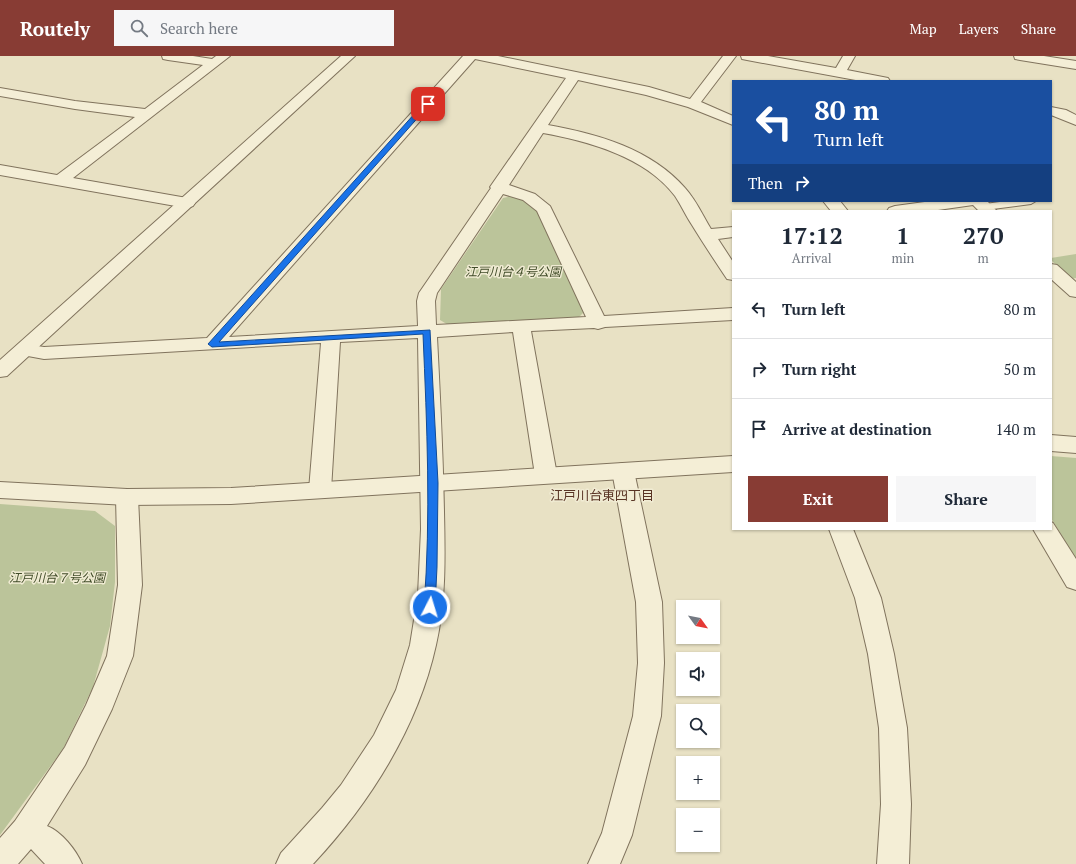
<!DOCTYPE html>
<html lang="en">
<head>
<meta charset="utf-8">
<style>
  body { margin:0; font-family:"PT Serif","Noto Sans JP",serif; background:#f6f6f7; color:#1f2937; height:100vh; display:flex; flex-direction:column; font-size:15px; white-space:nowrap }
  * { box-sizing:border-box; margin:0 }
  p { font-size:13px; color:#747a83 }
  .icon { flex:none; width:22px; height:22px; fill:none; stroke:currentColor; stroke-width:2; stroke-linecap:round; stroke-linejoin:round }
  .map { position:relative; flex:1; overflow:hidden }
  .sheet { position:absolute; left:732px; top:154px; width:320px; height:320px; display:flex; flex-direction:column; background:#fff; border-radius:0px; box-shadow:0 1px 3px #0004 }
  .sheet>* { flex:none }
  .hud { position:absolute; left:732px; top:24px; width:320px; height:122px; border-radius:0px; box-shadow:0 1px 3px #0004; background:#1a4fa0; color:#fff; overflow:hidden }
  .needle { width:26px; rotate:123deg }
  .buttons { position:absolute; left:676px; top:544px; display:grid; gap:8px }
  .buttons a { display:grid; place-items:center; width:44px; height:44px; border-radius:0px; background:#fff; box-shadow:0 1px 3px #0004; font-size:20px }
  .pin { position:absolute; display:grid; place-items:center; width:34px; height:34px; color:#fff; margin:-17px; border-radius:8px; box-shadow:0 2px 6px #0006 }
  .me { position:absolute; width:44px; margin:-22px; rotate:5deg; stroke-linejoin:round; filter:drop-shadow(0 0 3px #0008) }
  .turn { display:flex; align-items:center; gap:14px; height:84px; padding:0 16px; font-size:18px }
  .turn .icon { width:52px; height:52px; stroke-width:2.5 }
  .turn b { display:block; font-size:28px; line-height:34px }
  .then { display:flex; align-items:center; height:38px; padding:0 16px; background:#0003; gap:8px; font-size:15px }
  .eta { display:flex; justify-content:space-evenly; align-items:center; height:68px; text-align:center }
  .eta b { font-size:24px; font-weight:600; line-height:28px }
  .action { display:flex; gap:8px; margin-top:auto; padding:8px 16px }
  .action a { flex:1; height:46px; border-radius:0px; background:#883c34; color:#fff; font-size:16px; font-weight:600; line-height:46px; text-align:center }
  .action a+a { background:#f6f6f7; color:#1f2937 }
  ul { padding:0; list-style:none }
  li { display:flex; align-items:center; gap:12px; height:60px; padding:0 16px; border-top:1px solid #e0e1e3 }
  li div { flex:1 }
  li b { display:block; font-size:15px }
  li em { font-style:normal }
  header { display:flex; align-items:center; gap:24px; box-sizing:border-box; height:56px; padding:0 20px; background:#883c34; color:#fff }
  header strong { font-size:19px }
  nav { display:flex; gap:22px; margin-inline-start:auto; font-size:14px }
  .search { width:280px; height:36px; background:#f6f6f7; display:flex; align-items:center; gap:10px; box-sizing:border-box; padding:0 14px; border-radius:0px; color:#747a83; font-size:15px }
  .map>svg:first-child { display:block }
  .green { fill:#bbc49a }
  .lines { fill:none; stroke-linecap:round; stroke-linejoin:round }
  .service-casing { stroke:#80735d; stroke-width:2 }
  .minor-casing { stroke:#80735d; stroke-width:2 }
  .tertiary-casing { stroke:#80735d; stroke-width:2 }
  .service { fill:#f4eed6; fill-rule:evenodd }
  .minor { fill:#f4eed6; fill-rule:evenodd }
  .tertiary { fill:#f4eed6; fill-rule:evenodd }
  .route { fill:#1a73e8; stroke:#114b97 }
  .labels { text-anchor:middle; stroke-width:3; stroke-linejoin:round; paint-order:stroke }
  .park-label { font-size:12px; font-style:italic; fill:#404c28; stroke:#f0ebd3 }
  .neighbourhood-label { font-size:13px; fill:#593424; stroke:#f0ebd3 }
</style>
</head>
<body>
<header>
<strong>Routely</strong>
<div class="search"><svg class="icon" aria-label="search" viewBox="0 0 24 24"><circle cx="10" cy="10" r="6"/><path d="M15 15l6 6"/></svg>Search here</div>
<nav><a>Map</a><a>Layers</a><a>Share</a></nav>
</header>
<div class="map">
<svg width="1076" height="808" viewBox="0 0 1076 808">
  <rect width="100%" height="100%" fill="#e8e1c4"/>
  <!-- green -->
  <path class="green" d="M512,140L526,144L539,155L585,255L578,262L450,270L440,264L441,233L503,142Z
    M1076,198V222L1071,223L1051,204V202Z
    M1051,400L1076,402V503L1051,462Z
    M0,448L95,455L115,470V526L110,570L93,631L63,693L0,779Z"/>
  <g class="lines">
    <!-- service casing -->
    <g class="service-casing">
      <path id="service" d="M1007,145H1036L1031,148L985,154L980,151L985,148Z"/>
    </g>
    <!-- minor casing -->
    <g class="minor-casing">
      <path id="minor" d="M162,0H193L212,3L216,0H230L73,122L187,142L193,144L195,147L193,150L187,152L0,119V109L57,119L135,61L75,53L0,40V32L75,45L145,53L203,9L168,4L163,3Z
        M463,0H498L649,31L690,43L723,0H736L701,46L733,60V69L688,51L646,39L578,24L548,69C598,78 651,93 685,132C696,144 703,160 711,173L733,171V181L718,183L733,206V224L727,223C715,205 703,187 692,169C686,160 681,149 675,140C646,101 588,85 543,77L509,129L535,138L550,150L604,260L733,252V264L605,271L598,273L594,272L531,275L557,419L554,425L546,427L538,425L535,419L513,276L437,281C440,339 443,397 444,456C445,500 446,546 436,589C418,671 370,747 313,808H276L281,797L322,752L341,729L374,679L396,634L410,589L418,539L421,473L418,282L340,286L331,434L328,440L320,442L312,440L309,434L321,287L44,303L17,298L14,294L17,290L24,288L44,291L207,282ZM475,3L566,22L490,131L491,132L419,237L417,245L418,270L229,281ZM503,138L523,144L537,155L586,261L436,269L435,245L437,237Z
        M741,0H768L836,12L843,0H855L847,14L888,22L890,25H861L747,4L742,3Z
        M1014,0H1044L1076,5V13L1020,4L1015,3Z
        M1051,51L1066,54L1076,59V69L1051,59Z
        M823,145H840L848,155H831Z
        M932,145H987L997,155H979L973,149L931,155H887L889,152L895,150Z
        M1051,208L1057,209L1076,226V241L1070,240L1051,223Z
        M623,407L631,409L634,415L662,546L664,607L661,660L632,779L620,808H588L602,777L633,660L638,607L636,546L612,415L615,409Z
        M127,433L135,435L138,441L142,529L133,600L112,653L85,709L47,770C62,776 76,794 82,808H45L31,793L18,808H0V782L15,765L65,691L86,649L107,600L118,529L116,441L119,435Z
        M1051,466L1053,467L1076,503V534L1067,531L1033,473H1051Z
        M829,473H853L881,542L894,598L907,672L911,748L909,808H877L881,748L879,672L868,598L855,542Z"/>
    </g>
    <!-- tertiary casing -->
    <g class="tertiary-casing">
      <path id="tertiary" d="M341,0H355L7,320L0,321V304Z
        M1051,379L1076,381V397L1051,395Z
        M733,400V416L231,448L127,449L0,442V426L127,433L231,432Z"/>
    </g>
    <!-- service -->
    <use href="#service" class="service"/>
    <!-- minor -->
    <use href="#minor" class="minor"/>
    <!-- tertiary -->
    <use href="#tertiary" class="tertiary"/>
  </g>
  <!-- route -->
  <path class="route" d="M425,46L430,48L219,286L430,274L438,427L437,511L435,551L433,554L430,556L426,554L424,551C431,460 427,370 423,278L212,291L208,288Z"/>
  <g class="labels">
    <!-- park labels -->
    <g class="park-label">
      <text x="513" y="220">江戸川台４号公園</text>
      <text x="57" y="526">江戸川台７号公園</text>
    </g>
    <!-- neighbourhood labels -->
    <g class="neighbourhood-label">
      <text x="602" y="444">江戸川台東四丁目</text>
    </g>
  </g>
</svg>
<div class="buttons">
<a><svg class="needle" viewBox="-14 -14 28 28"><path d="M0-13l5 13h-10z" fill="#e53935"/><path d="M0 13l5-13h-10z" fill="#747a83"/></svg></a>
<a><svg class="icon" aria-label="sound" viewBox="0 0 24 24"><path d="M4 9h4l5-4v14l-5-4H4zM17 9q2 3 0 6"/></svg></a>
<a><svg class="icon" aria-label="search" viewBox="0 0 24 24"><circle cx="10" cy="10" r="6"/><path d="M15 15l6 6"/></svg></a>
<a>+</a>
<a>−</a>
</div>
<div class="pin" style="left:428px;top:48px;background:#d93025"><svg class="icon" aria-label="arrive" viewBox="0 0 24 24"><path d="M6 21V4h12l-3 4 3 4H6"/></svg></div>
<svg class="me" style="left:430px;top:551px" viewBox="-20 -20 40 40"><circle r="17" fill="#1a73e8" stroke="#fff" stroke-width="3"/><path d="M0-11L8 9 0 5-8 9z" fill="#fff"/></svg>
<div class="hud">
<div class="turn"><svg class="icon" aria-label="left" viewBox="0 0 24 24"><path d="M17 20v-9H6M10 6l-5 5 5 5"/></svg><div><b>80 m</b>Turn left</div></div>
<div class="then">Then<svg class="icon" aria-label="right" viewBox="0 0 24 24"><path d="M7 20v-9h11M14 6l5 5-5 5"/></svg></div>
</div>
<section class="sheet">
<div class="eta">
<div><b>17:12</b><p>Arrival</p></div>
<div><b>1</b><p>min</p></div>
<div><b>270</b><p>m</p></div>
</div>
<ul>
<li><svg class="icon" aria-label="left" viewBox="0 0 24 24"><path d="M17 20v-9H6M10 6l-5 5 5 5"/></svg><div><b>Turn left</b></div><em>80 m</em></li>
<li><svg class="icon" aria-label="right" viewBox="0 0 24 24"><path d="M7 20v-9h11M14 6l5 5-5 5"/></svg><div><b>Turn right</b></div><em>50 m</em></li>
<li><svg class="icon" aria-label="arrive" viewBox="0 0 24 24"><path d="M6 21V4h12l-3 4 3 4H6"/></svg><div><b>Arrive at destination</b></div><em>140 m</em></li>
</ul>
<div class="action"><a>Exit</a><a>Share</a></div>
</section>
</div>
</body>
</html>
